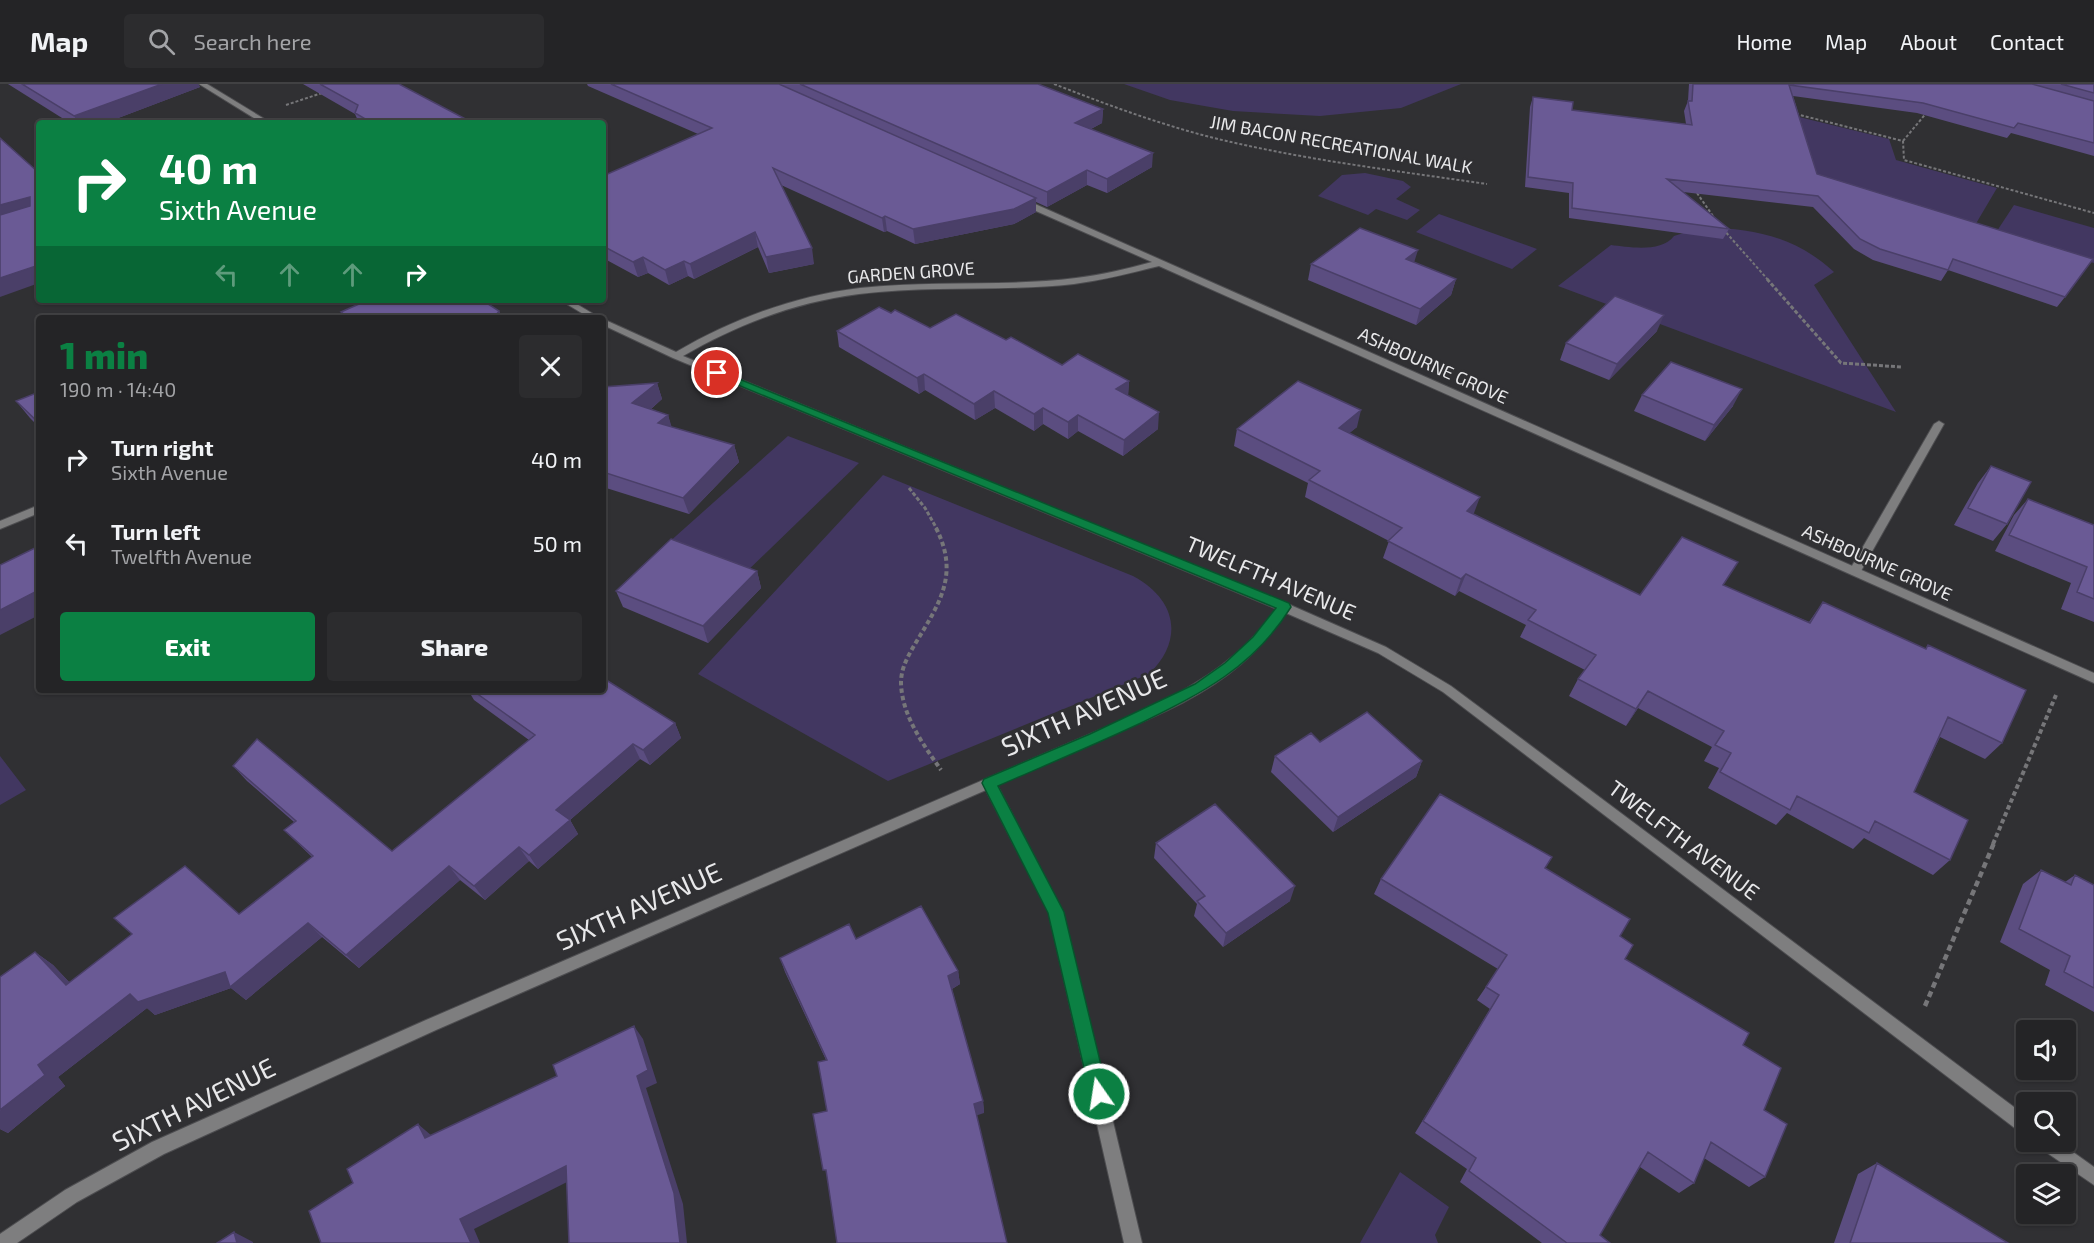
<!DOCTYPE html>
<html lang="en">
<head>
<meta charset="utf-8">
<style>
  body { margin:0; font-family:"Exo 2",sans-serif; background:#2c2c2e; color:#f1f3f6; height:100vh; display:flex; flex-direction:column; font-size:22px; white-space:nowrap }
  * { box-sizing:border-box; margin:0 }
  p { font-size:20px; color:#a3a4a7 }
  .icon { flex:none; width:33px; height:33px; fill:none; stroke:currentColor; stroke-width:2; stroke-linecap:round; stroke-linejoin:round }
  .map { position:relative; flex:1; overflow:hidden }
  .side { position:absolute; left:36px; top:231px; width:570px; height:378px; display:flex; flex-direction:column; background:#242426; border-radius:6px; box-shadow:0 2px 4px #0004,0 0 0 2px #414143 }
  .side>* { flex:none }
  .top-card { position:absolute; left:36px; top:36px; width:570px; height:183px; border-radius:6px; box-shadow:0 2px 4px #0004,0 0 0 2px #414143; background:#0b8043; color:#fff; overflow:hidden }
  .controls { position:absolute; left:2016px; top:936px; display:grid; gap:12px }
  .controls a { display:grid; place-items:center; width:60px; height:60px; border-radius:6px; background:#242426; box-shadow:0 2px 4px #0004,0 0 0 2px #414143; font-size:30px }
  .pin { position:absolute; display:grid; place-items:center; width:51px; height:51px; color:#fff; margin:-26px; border:3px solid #fff; border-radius:50%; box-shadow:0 2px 6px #0007 }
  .me { position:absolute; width:66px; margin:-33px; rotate:347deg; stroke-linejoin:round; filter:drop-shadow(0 0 4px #0008) }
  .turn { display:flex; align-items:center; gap:21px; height:126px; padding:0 24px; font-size:27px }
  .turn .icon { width:78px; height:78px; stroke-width:2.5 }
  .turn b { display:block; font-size:42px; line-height:51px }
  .lanes { display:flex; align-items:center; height:57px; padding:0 24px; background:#0003; justify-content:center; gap:30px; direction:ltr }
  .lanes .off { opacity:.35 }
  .round { display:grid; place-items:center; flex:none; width:63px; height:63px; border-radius:6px; background:#2c2c2e }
  .head { display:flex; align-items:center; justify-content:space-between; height:102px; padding:0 24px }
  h1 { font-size:36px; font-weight:800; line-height:45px; color:#0b8043 }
  .button { display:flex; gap:12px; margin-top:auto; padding:12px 24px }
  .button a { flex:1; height:69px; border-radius:6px; background:#0b8043; color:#fff; font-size:24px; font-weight:800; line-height:69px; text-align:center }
  .button a+a { background:#2c2c2e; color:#f1f3f6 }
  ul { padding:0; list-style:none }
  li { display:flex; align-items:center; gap:18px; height:84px; padding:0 24px }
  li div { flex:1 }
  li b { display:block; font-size:22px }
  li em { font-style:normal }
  header { display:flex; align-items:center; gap:36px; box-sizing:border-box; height:84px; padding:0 30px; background:#242426; border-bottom:2px solid #414143 }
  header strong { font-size:28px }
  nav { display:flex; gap:33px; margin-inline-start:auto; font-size:21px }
  .search { width:420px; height:54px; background:#2c2c2e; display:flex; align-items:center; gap:15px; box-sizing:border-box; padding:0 21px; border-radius:6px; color:#a3a4a7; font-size:22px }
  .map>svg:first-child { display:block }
  .green { fill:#423761 }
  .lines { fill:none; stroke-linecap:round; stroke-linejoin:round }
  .service-casing { stroke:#4d4d50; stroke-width:2 }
  .minor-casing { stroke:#4d4d50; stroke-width:2 }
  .path-far3 { stroke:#767679; stroke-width:2; stroke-dasharray:3 2; stroke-linecap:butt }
  .path-far2 { stroke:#767679; stroke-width:3; stroke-dasharray:4 2; stroke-linecap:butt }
  .path-far1 { stroke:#767679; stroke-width:4; stroke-dasharray:4.5 3; stroke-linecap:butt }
  .path { stroke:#767679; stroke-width:4.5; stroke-dasharray:6 4; stroke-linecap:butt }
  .service { fill:#7e7e7f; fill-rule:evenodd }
  .minor { fill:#7e7e7f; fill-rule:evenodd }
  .wall { fill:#5b4d80 }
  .shaded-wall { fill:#4a3f68 }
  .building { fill:#6a5a95; stroke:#4a3f68; stroke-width:1.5 }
  .route { fill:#0b8043; stroke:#07532c; stroke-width:1.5 }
  .labels { text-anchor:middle; stroke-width:5; stroke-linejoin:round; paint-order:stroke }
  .far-street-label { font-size:18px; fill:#e8e8ea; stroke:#303033 }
  .street-label { font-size:22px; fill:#e8e8ea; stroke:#303033 }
  .near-street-label { font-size:27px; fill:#e8e8ea; stroke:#303033 }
</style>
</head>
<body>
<header>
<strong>Map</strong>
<div class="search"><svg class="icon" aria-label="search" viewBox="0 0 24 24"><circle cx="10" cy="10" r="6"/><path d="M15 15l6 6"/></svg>Search here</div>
<nav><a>Home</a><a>Map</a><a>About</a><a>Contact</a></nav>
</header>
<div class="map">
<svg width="2094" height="1159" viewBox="0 0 2094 1159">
  <rect width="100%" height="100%" fill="#303033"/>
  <!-- green -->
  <path class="green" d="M1124,0H1461L1401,24L1320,32L1233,27L1170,16Z
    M1795,32L1889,55L1896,76L1997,104L1971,148L1817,99Z
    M1365,89L1403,97L1411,103L1396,115L1420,126L1407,136L1376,125L1368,131L1318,112L1342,91Z
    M2014,121L2094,144V179L1995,150Z
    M1439,130L1537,165L1512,185L1416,148Z
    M1699,144C1750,143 1795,152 1834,188L1814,201L1896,328L1558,202L1611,161C1629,163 1661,169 1674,152Z
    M788,352L859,379L742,492L667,460Z
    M883,391L1133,492C1176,515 1185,555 1149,590L888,697L698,590Z
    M0,672L26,706L0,721Z
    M1400,1088L1449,1123L1435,1151L1438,1159H1360Z"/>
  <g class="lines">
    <!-- service casing -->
    <g class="service-casing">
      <path id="service" d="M1939,337L1944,340L1861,487L1855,491L1851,490L1849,487L1934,340Z"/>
    </g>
    <!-- minor casing -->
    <g class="minor-casing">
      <path id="minor" d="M199,0H207L271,39H262Z
        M1020,116H1026L2094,589V599L1159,182C1131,189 1103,196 1074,200C1003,208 930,201 859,210C796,218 738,240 683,272L1288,520L1386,563L1451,602L2026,1032V1050L2020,1048L1443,608L1378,569L1286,529C1273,547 1259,565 1241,580C1204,612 1158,631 1114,650C1075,667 1036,684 997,701L1063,828L1142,1159H1124L1049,829L986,706L436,946L164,1070L77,1118L17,1159H0V1150L65,1106L152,1058L426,936L1153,623C1204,596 1243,572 1277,525L673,274L603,241V235L676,268C733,235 794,212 860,204C932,196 1004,203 1076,194C1101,191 1127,185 1152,178L1020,120Z
        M560,216H570L600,234H590Z
        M39,421V429L0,445V437Z
        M2038,1058H2059L2094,1083V1101L2040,1064Z"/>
    </g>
    <!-- path-far3 -->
    <path class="path-far3" d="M1054,0C1108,21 1161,41 1218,55C1306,76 1397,87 1487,100
      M286,21L322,9
      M1796,30L1903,57L1904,76L2094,129
      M1903,57L1928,27
      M1697,109L1715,135
      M1723,145L1769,197"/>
    <!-- path-far2 -->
    <path class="path-far2" d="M1767,195L1841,279L1902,283
      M909,404L925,424L937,445"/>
    <!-- path-far1 -->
    <path class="path-far1" d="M936,444C960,491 939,520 915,560C908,572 901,584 901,599C902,632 923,660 941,686
      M1993,760L2056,611"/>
    <!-- path -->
    <path class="path" d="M1925,922L1994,759"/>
    <!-- service -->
    <use href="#service" class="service"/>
    <!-- minor -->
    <use href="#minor" class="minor"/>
  </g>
  <!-- wall -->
  <path class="wall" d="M8,0H198L200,3L105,39H70Z
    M303,0H399L473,39H359L355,30Z
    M587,0H1038L1103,25L1102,39L1091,45L1152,83L1107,109L1087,101L1047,123L1036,118V128L1014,140L915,160L887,147L884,148L781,101L814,180L769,189L758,163L694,195L688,192L669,201L648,189L638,193L603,174V92L698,50L588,2Z
    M1689,0H2094V72L2011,49L2007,54L1917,29L1793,12L1817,90L2065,213L2057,223L1948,186L1941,197L1873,176L1854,165L1813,123L1683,108L1729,145L1723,155L1569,134V109L1525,103L1530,23L1533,13L1572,26L1686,40L1684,27L1688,17Z
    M1414,178L1456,195L1451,211L1416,241L1308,196L1311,180Z
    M499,227L502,234H344L341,228Z
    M891,229L930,244L1006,256L1062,281L1129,297L1128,311L1158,345L1123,372L1078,347L1068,355L1043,340L1034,347L995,324L975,336L925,306L919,310L839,263L837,247Z
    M1657,247L1609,296L1560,276L1566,259Z
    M657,299L662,315L651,325L668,331L671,343L734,361L739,378L689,430L603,403V303Z
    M39,308V343L30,334L16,317Z
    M1642,311L1733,322L1705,357L1634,327Z
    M1357,343L1349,349L1474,430L1640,511L1723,501L1809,538L1823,518L1925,565L1928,561L2002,659L1985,675L1940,653L1914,708L1950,776L1933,791L1864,754L1853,765L1787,729L1776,741L1708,704L1719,684L1704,677L1712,663L1638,624L1626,642L1569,612L1578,595L1585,586L1520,553L1526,541L1459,507L1455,512L1383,474L1389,457L1305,413L1308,399L1234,362L1237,345Z
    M1991,382L2007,440L1993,457L1954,441L1978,399Z
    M2028,415L2094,441V538L2061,525L2071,499L1995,467L2014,431Z
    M757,487L761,504L708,559L623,523L616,507Z
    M468,606H603L675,639L681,654L650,681L640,675L570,736L578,750L538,785L529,777L485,816L460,796L359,884L322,853L246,916L231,904L155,931L147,924L58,993L65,1002L8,1049L0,1045V893L35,868L53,881L69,898L239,830L312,773L284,746L294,738L247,697L233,682L392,767L529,656L474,616Z
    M1320,658L1422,677L1416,693L1333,748L1271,688L1275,672Z
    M1156,759L1290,817L1223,863L1194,832L1197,820L1154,774Z
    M1545,784L1620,852L1625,875L1743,961L1764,1026L1765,1093L1749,1103L1704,1074L1694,1099L1679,1109L1640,1083L1600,1151L1610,1159H1542L1460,1098L1467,1085L1415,1049L1490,925L1477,916L1498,885L1374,810L1381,795Z
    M2041,786L2065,798L2075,791L2094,801V928L2045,901L2050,886L2000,858L2023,800Z
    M856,855L958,887L960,900L952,905L983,1017L984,1029L827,1027L826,976L785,888L780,874Z
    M1877,1079L2008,1159H1834L1858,1090Z"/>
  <!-- shaded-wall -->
  <path class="shaded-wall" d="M162,0H198L200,3L105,39H78L74,32Z
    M1103,25L1102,39L1075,53V39Z
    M1153,69L1152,83L1107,109V95Z
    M1087,86V101L1047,123V108Z
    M30,113L39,125L0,139V121Z
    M1036,114V128L1014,140L915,160L913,145Z
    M885,132L887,147L884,148L882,134Z
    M755,148L758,163L694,195L690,180Z
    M812,164L814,180L769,189L766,173Z
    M1418,166L1413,182L1406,175Z
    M643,173L648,189L638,193L633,178Z
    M684,177L688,192L669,201L665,186Z
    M39,181V199L0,213V194Z
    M1456,195L1451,211L1416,241L1420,225Z
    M499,227L502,234H494Z
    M435,230L437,234H426Z
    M1664,231L1657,247L1609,296L1617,280Z
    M924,290L925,306L919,310L917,294Z
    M1129,297L1128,313L1116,305Z
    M657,299L662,315L638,336L632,319Z
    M1742,305L1733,322L1705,357L1714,341Z
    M994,307L995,324L975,336L974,320Z
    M1043,324V340L1034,347V330Z
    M1361,326L1357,343L1335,361L1339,344Z
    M1159,328L1158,345L1123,372L1124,356Z
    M668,331L673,347L658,339Z
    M1078,331V347L1068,355V338Z
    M734,361L739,378L689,430L683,414Z
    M1480,413L1474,429L1461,443L1467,427Z
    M757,487L761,504L708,559L703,542Z
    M1466,490L1459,507L1455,512L1461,495Z
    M39,506V531L0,551V526Z
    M1648,607L1638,624L1626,642L1636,625Z
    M675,639L681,654L650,681L643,666Z
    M633,660L640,675L570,736L578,750L538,785L529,771L556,726Z
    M1422,677L1416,693L1333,748L1338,733Z
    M519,763L529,777L485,816L474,802Z
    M449,782L460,796L359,884L346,871Z
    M1295,802L1290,817L1223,863L1226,849Z
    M308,839L322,853L246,916L231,904L155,931L147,924L58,993L65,1002L8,1049L0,1045V1027L38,981L130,910Z
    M35,868L53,881L84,914L66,901Z
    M958,887L960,900L950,906L948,892Z
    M634,942L643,955L657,999L646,1004L683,1120L687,1159H680L637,992Z
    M983,1017L984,1029L975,1032L974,1020Z
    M418,1040L432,1052L425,1054Z
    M566,1082L577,1093L474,1145L480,1159H471L460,1135Z
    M234,1148L253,1158V1159H237Z"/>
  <!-- building -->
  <path class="building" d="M22,0H162L74,32Z
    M320,0H399L473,39H372L355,29L358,21Z
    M611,0H779L1036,114L1014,125L913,145L885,132L882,134L773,84L812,164L766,173L755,148L690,180L684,177L665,186L643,173L633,178L603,162V92L712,44Z
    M800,0H1038L1103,25L1075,39L1153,69L1107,95L1087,86L1047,108Z
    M1693,0H2032L2094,17V59L2018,39L2014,44L1923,19L1789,1L1817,90L2093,175L2065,213L1953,175L1948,186L1880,165L1860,155L1818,112L1667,95L1729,145L1572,124L1573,99L1528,93L1533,13L1573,18L1572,26L1692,41L1688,17H1692Z
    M2061,0H2094V9Z
    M0,54L39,89V181L0,194V131L30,122V113L0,121Z
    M1360,144L1418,166L1406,175L1456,195L1420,225L1311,180Z
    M1615,212L1664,231L1617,280L1566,259Z
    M368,216H482L499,227L494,234H442L435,230L426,234H350L341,228Z
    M879,223L891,229L895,226L930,244L956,230L1006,256L1011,253L1062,281L1078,270L1129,297L1116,305L1159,328L1124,356L1078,331L1068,338L1043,324L1034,330L994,307L974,320L924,290L917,294L837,247Z
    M1671,278L1742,305L1714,341L1642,311Z
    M1298,297L1361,326L1339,344L1480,413L1467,427L1640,511L1682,453L1738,478L1723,501L1810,539L1823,518L1926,565L1928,561L2026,606L2002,659L1948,633L1914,708L1968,736L1950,776L1875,737L1869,749L1797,712L1790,726L1720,688L1731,669L1715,661L1724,647L1648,607L1636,625L1578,595L1596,571L1528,536L1536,526L1466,490L1461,495L1388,457L1402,444L1309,396L1320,387L1237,345Z
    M657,299L632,319L668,331L658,339L734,361L683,414L603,388V303Z
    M39,308V339L16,317Z
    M1991,382L2031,398L2007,440L1968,424Z
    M2028,415L2094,441V515L2077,508L2087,483L2009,451Z
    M671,455L757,487L703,542L616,507Z
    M39,462V506L0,526V481Z
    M603,594L675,639L643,666L633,660L556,726L570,736L529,771L519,763L474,802L449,782L346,871L308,839L230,903L225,888L138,918L130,910L38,981L45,991L0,1026V893L35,868L66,901L132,850L114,834L185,782L239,830L313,772L284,746L296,737L233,682L257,655L392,767L535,651L472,606H603Z
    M1367,628L1422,677L1338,733L1275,672L1311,649L1320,658Z
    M1440,710L1552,773L1545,784L1630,835L1620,852L1633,861L1625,875L1749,949L1743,961L1781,984L1764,1026L1787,1040L1765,1093L1711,1058L1694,1099L1648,1068L1600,1151L1610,1159H1567L1469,1087L1476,1074L1423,1037L1499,911L1486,903L1507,871L1381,795Z
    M1215,720L1295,802L1226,849L1197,817L1205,812L1156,759Z
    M2041,786L2071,801L2075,791L2094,801V904L2064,888L2070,872L2019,845Z
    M921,822L958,887L948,892L983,1017L974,1020L1007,1159H837L826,1086H823L813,1030L827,1027L818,978L827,976L780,874L849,840L856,855Z
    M634,942L648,986L637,992L674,1109L680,1159H569L566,1082L460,1135L471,1159H321L309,1127L353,1099L347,1085L418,1040L425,1054L557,992L553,981Z
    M1877,1079L2008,1159H1850Z
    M234,1148L237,1159H217Z"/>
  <!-- route -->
  <path class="route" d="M717,286L1289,519L1291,523C1254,583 1202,609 1141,639C1094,661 1046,681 998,702L1064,828L1108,1010L1105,1016L1099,1019L1092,1016L1090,1010L1048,829L982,699L984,695L1090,650L1195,600L1225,579L1253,553L1276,524L714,291L712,289Z"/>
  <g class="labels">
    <!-- far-street labels -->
    <g class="far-street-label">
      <text transform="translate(1341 61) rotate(10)" y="6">JIM BACON RECREATIONAL WALK</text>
      <text transform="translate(911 189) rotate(-4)" y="6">GARDEN GROVE</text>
      <text transform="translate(1433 282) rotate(24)" y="6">ASHBOURNE GROVE</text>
      <text transform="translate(1877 479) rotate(24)" y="6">ASHBOURNE GROVE</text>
    </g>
    <!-- street labels -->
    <g class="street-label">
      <text transform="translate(1271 494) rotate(23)" y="8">TWELFTH AVENUE</text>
      <text transform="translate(1684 756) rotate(37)" y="8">TWELFTH AVENUE</text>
    </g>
    <!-- near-street labels -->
    <g class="near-street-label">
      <text transform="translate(1084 629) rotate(-24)" y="9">SIXTH AVENUE</text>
      <text transform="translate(639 823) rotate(-24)" y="9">SIXTH AVENUE</text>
      <text transform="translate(194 1021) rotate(-26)" y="9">SIXTH AVENUE</text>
    </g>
  </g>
</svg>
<div class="controls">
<a><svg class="icon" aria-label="sound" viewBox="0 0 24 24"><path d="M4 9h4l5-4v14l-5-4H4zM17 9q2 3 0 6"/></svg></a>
<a><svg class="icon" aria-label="search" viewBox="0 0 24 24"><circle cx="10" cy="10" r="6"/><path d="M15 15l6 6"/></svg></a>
<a><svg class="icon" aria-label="layers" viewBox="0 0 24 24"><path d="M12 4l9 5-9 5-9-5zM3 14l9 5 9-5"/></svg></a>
</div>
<div class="pin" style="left:717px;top:289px;background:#d93025"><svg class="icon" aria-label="arrive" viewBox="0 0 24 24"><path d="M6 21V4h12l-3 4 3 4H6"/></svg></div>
<svg class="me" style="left:1099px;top:1010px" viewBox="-20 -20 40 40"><circle r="17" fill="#0b8043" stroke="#fff" stroke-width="3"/><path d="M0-11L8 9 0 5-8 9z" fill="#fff"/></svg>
<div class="top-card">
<div class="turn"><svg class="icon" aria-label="right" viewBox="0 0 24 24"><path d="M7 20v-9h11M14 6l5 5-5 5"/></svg><div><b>40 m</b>Sixth Avenue</div></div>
<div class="lanes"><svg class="icon off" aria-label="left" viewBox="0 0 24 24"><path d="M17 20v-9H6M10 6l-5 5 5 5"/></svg><svg class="icon off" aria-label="ahead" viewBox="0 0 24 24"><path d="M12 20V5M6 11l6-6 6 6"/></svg><svg class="icon off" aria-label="ahead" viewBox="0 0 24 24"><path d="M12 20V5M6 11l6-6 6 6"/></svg><svg class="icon" aria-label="right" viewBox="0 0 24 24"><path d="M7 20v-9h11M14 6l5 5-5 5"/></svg></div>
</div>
<section class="side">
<div class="head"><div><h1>1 min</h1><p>190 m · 14:40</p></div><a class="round"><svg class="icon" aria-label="close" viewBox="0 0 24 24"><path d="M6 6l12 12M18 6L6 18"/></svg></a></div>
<ul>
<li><svg class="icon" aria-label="right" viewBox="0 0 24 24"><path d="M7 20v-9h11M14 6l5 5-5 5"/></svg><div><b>Turn right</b><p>Sixth Avenue</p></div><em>40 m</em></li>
<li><svg class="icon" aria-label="left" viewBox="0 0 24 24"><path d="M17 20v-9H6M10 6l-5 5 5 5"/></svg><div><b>Turn left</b><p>Twelfth Avenue</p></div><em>50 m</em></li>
</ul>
<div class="button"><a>Exit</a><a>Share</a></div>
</section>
</div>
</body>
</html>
